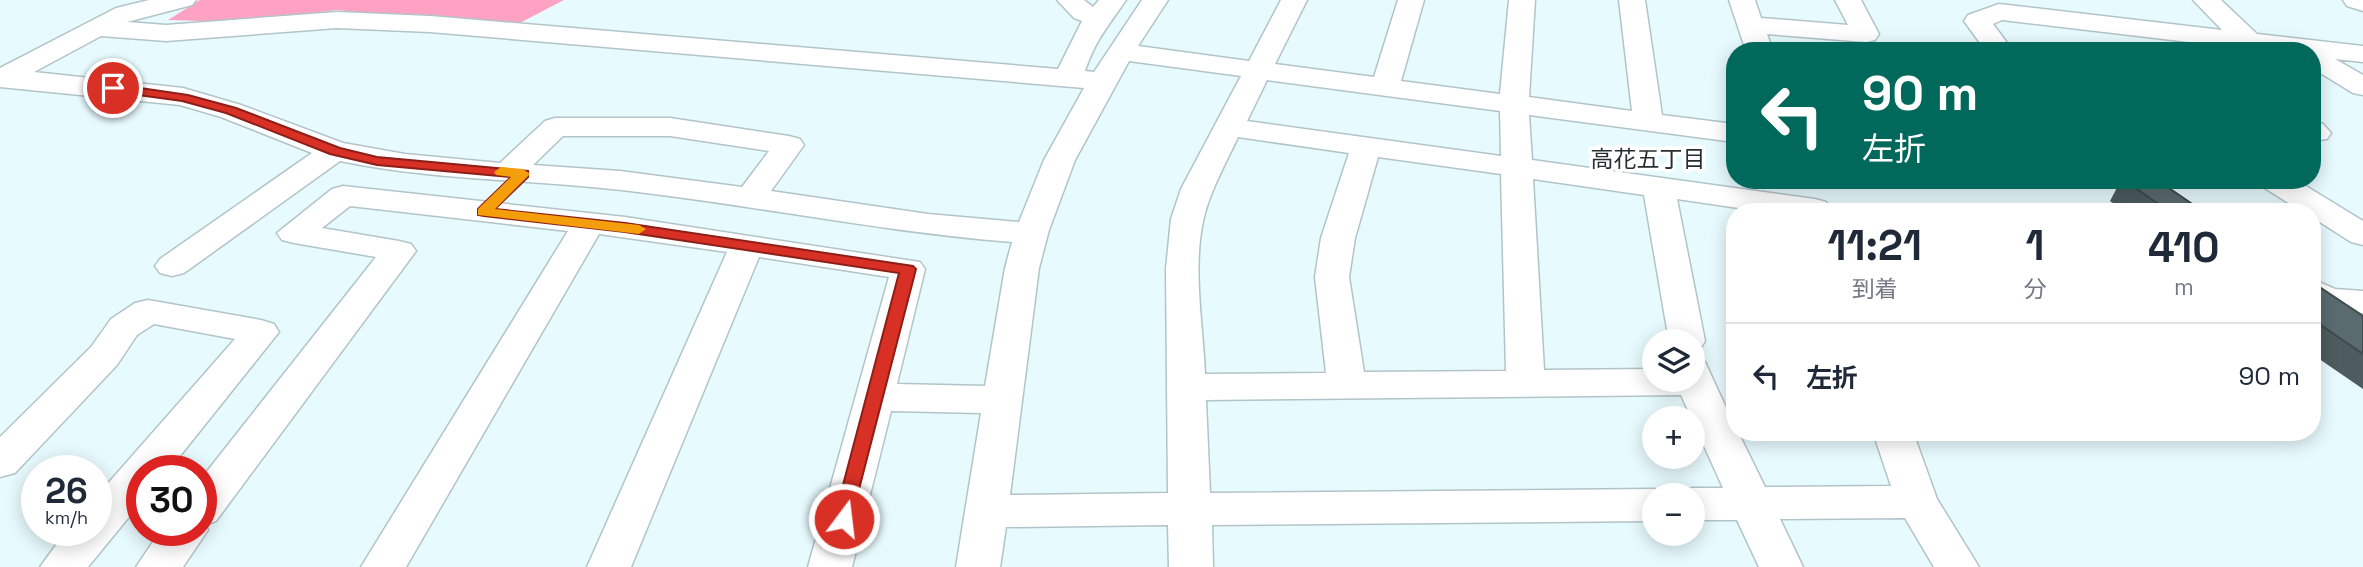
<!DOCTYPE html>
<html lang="ja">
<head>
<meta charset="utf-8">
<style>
  body { margin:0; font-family:"Space Grotesk","Noto Sans JP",sans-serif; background:#f2f2f3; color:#1f2937; height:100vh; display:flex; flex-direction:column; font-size:26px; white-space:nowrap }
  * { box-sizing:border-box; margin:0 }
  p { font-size:23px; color:#747a83 }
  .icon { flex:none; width:38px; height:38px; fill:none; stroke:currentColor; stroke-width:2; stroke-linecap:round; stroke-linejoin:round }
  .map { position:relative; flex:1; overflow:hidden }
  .sheet { position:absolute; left:1726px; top:203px; width:595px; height:238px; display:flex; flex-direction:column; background:#fff; border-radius:28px; box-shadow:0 4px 18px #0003 }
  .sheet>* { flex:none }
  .guide { position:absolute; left:1726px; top:42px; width:595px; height:147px; border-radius:28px; box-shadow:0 4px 18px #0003; background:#00695c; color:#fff; overflow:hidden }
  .fabs { position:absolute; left:1642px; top:329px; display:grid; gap:14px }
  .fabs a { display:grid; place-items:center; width:63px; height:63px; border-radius:50%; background:#fff; box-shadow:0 4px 18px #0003; font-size:35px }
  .speed { position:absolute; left:21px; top:455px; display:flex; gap:14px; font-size:35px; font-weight:700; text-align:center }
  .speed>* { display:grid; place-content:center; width:91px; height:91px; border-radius:50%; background:#fff; box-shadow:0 4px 18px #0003; line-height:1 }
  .speed small { font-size:18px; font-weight:400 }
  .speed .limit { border:10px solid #d22; background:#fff; color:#111 }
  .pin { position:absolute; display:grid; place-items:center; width:60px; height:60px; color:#fff; margin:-30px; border:4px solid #fff; border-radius:50%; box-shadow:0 2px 7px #0007 }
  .me { position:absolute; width:77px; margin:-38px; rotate:15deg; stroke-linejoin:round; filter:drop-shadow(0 0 5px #0008) }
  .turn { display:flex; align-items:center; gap:24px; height:147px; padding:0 21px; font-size:32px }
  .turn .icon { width:91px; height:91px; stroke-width:2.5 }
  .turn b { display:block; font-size:49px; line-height:60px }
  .eta { display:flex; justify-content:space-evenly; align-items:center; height:119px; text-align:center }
  .eta b { font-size:42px; font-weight:700; line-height:49px }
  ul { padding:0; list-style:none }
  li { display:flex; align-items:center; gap:21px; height:105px; padding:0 21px; border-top:2px solid #e0e1e3 }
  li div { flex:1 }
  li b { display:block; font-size:26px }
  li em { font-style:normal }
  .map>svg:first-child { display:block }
  .green { fill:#fea2c3 }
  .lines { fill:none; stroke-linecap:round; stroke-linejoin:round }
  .minor-casing { stroke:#b2c4c9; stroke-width:3 }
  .major-casing { stroke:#b2c4c9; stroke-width:3 }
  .minor { fill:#fff; fill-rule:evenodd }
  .major { fill:#fff; fill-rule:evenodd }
  .wall { fill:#4d5c5f }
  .building { fill:#5a6b6f; stroke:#3f4b4e; stroke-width:2 }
  .route { fill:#d93025; stroke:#8d1f18; stroke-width:2 }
  .slow { fill:#f59e0b }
  .labels { text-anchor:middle; stroke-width:7; stroke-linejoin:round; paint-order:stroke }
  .neighbourhood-label { font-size:23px; fill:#272e30; stroke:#fff }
</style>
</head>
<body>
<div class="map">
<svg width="2363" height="567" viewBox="0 0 2363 567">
  <rect width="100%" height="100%" fill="#e7fafe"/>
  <!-- green -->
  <path class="green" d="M200,0H564L512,27L337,10L238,22L168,20Z"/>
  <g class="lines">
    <!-- minor casing -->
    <g class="minor-casing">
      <path id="minor" d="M149,0H196L192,5L127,22L166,25L337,12L430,16L1058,69L1082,21L1074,18L1057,0H1084L1093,7L1099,0H1126C1108,26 1095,41 1085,71L1094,72L1142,0H1168L1138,46L1249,61L1281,0H1307L1275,64L1374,77L1398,0H1424L1401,81L1500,94L1509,0H1535L1529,97L1632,111L1619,0H1645L1662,115L1734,124V142L1529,115L1532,160L1815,199L1826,202L1831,209L1829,212H1766L1677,199L1705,341L1700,349L1692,352V341H1669L1644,195L1533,179L1544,370L1654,369V380H1692V358L1705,362L1734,425V432H1738L1765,487L1891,486L1873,432H1913L1937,499L1979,567H1934L1905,518L1780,519L1803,567H1759L1737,520H1692V495H1676L1692,488H1723L1681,395L1206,400L1210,493L1654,489L1670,495H1654V521L1212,525L1213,567H1169L1168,525L1006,527L1000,567H956L981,413L891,411L852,567H808L889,277L759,257L631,567H587L727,252L599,234L406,567H361L568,231L350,206L322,228L399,241L411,244L416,251L216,521L205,525L208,530L183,567H136L161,530H201V479L376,257L294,243L282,240L277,233L332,189L343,186L625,217L920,262L925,269L897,384L985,386L1005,268L1012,242C884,232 758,206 630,191C533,179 436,181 340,161L184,273L172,276L160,273L155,266L160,259L312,153L221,117L180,105L0,87V68L116,8ZM337,28L430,32L1084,88L1044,160L1019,222L928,214L771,191L804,145L800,139L789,136L670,118H555L545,121L500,163L405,154L343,143L241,105L183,88L34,72L101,36L166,41ZM1129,61L1241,76L1181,189L1171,219L1166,269L1168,493L1010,495L1039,268L1049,230L1075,160ZM1267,80L1500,111L1501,156L1247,121ZM563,136H670L769,151L742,187L620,171L533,165ZM1238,137L1349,153L1321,238L1315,277L1326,373L1205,374C1203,324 1192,266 1204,217C1211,189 1226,163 1238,137ZM1378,157L1501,174L1506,371L1364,372L1349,277L1355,238Z
        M1729,0H1755L1761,18L1848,25L1835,0H1861L1879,34L1875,40L1866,42L1767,34L1773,51H1746Z
        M2193,0H2221L2257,34L2363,46V62L2335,59L2363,75V95L2353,93L2312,68V51H2265L2002,20L1993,24L2013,51H1986L1964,21L1968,15L1999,4L2222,30Z
        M2312,121L2323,124L2331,133L2327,139L2312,141Z
        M2258,180H2296L2363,221V245L2351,242L2312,217V212H2303L2263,187Z
        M2312,279L2335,289L2363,291V313L2314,308L2312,306Z
        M148,300L261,320L274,324L279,332L168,471H142V501L88,567H40L67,530H96V497L235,339L154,324L137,335L117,365L15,473L0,477V437L91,347L111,319L135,303Z"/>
    </g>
    <!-- major casing -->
    <g class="major-casing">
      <path id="major" d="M2343,0H2363V11L2347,6Z"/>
    </g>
    <!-- minor -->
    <use href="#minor" class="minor"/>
    <!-- major -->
    <use href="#major" class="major"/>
  </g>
  <!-- wall -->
  <path class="wall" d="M2121,180H2157L2204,212H2126L2110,201Z
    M2312,282L2363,316V389L2312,354Z"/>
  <!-- building -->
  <path class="building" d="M2124,180H2157L2204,212H2170Z
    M2312,282L2363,316V354L2312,319Z"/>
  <!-- route -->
  <path class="route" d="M113,84L188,95L236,108L340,148L377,157L528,171V177L495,209L625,223L913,266L916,269L850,524L844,526L834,519L899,273L625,232L484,216L478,215V209L511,177L377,165L330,154L226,113L182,101L108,91V85Z"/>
  <!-- slow -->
  <path class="slow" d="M501,167L523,169L530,174L495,209L639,225L646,229L639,234L478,215V209L511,177L496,175L494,172Z"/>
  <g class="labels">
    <!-- neighbourhood labels -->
    <g class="neighbourhood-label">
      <text x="1648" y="167">高花五丁目</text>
    </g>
  </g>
</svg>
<div class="fabs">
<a><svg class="icon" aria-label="layers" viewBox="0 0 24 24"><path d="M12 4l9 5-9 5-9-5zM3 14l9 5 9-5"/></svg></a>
<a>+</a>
<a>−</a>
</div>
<div class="speed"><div>26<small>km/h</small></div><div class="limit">30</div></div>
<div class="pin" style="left:113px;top:88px;background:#d93025"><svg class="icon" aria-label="arrive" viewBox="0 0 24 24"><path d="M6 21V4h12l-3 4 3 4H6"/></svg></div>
<svg class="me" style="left:844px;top:519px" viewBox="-20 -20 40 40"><circle r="17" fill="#d93025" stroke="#fff" stroke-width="3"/><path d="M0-11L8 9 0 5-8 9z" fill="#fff"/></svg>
<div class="guide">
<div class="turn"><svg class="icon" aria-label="left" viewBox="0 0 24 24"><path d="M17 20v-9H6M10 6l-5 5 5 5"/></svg><div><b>90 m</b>左折</div></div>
</div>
<section class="sheet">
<div class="eta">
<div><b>11:21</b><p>到着</p></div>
<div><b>1</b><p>分</p></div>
<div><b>410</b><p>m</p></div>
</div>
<ul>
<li><svg class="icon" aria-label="left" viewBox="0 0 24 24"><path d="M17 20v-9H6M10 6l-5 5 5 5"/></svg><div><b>左折</b></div><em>90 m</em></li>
</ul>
</section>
</div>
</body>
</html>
